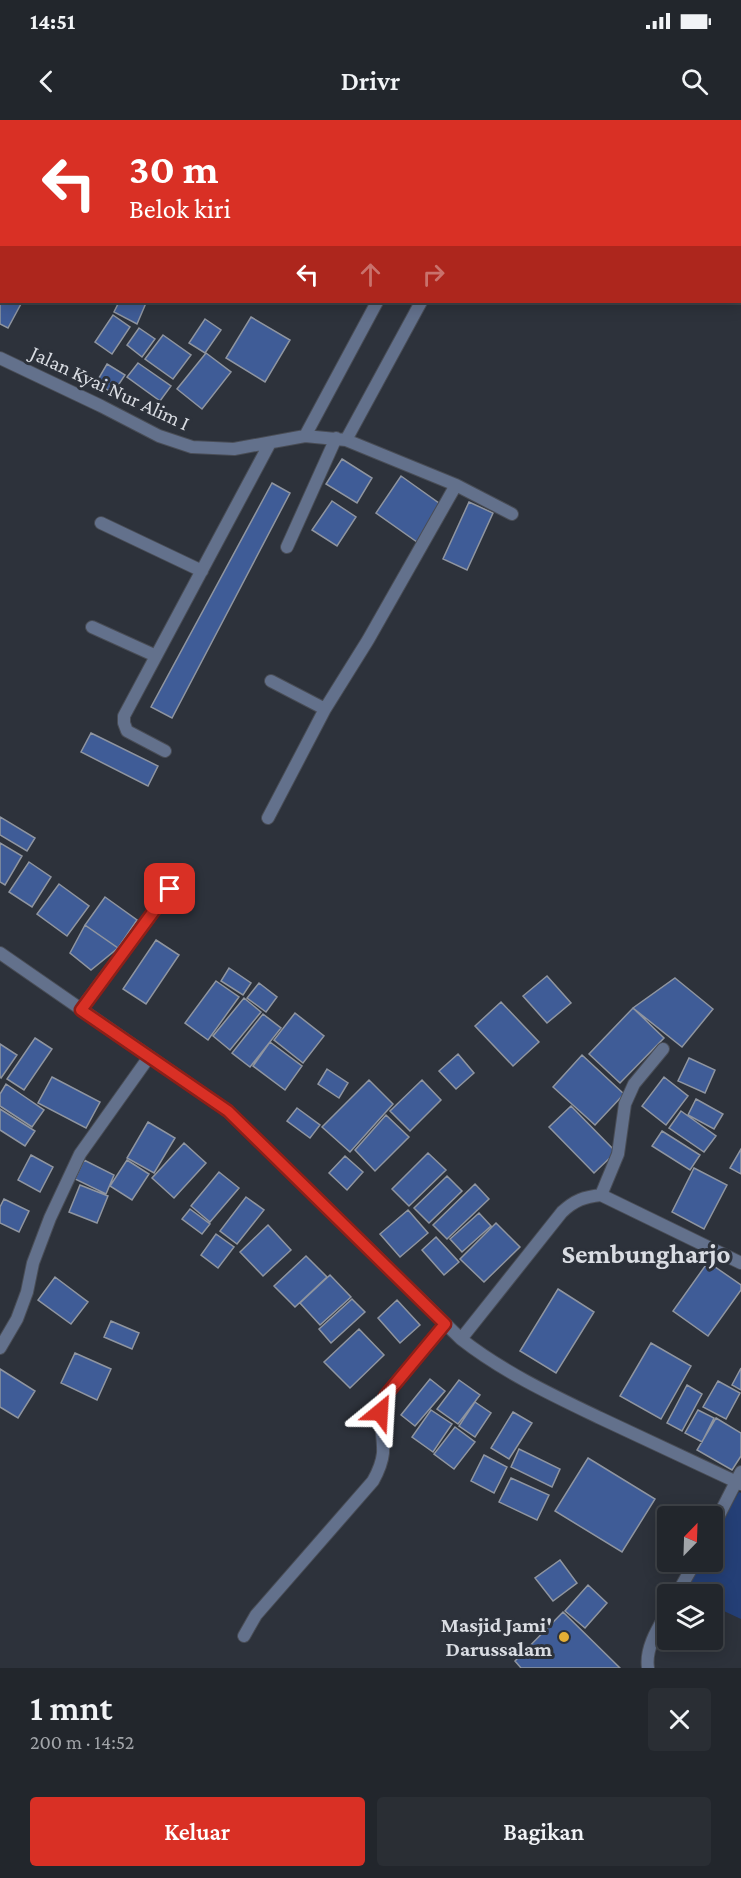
<!DOCTYPE html>
<html lang="id">
<head>
<meta charset="utf-8">
<style>
  body { margin:0; font-family:"Crimson Pro",serif; background:#2a2e34; color:#f1f3f6; height:100vh; display:flex; flex-direction:column; font-size:22px; white-space:nowrap }
  * { box-sizing:border-box; margin:0 }
  p { font-size:20px; color:#a2a5a9 }
  .icon { flex:none; width:33px; height:33px; fill:none; stroke:currentColor; stroke-width:2; stroke-linecap:round; stroke-linejoin:round }
  .map { position:relative; height:1548px; overflow:hidden }
  .details { display:flex; flex-direction:column; background:#22262c; flex:1 }
  .details>* { flex:none }
  .guide { position:absolute; left:0px; top:0px; width:741px; height:183px; box-shadow:0 3px 15px #0003,0 0 0 2px #3f4348; background:#d93025; color:#fff; overflow:hidden }
  .needle { width:39px; rotate:23deg }
  .controls { position:absolute; left:657px; top:1386px; display:grid; gap:12px }
  .controls a { display:grid; place-items:center; width:66px; height:66px; border-radius:6px; background:#22262c; box-shadow:0 3px 15px #0003,0 0 0 2px #3f4348; font-size:30px }
  .pin { position:absolute; display:grid; place-items:center; width:51px; height:51px; color:#fff; margin:-26px; border-radius:12px; box-shadow:0 3px 9px #0006 }
  .me { position:absolute; width:66px; margin:-33px; rotate:27deg; stroke-linejoin:round; filter:drop-shadow(0 0 4px #0008) }
  .turn { display:flex; align-items:center; gap:21px; height:126px; padding:0 30px; font-size:27px }
  .turn .icon { width:78px; height:78px; stroke-width:2.5 }
  .turn b { display:block; font-size:42px; line-height:51px }
  .lanes { display:flex; align-items:center; height:57px; padding:0 30px; background:#0003; justify-content:center; gap:30px; direction:ltr }
  .lanes .off { opacity:.35 }
  .round { display:grid; place-items:center; flex:none; width:63px; height:63px; border-radius:6px; background:#2a2e34 }
  .overview { display:flex; align-items:center; justify-content:space-between; height:102px; padding:0 30px }
  h1 { font-size:36px; font-weight:600; line-height:45px }
  .primary-button { display:flex; gap:12px; margin-top:auto; padding:12px 30px }
  .primary-button a { flex:1; height:69px; border-radius:6px; background:#d93025; color:#fff; font-size:24px; font-weight:600; line-height:69px; text-align:center }
  .primary-button a+a { background:#2a2e34; color:#f1f3f6 }
  .status { display:flex; justify-content:space-between; align-items:center; height:42px; padding:0 30px; background:#22262c; direction:ltr }
  .status svg { height:16px; fill:currentColor }
  header { display:flex; justify-content:space-between; align-items:center; height:78px; padding:0 30px; background:#22262c; font-size:27px; font-weight:600 }
  .map>svg:first-child { display:block }
  .green { fill:#243f76 }
  .building { fill:#3f5c97; stroke:#8f95a0; stroke-width:1.5 }
  .lines { fill:none; stroke-linecap:round; stroke-linejoin:round }
  .street-casing { stroke:#494d56; stroke-width:14 }
  .street { stroke:#63718c; stroke-width:12 }
  .route-casing { stroke:#8d1f18; stroke-width:15 }
  .route { stroke:#d93025; stroke-width:10 }
  .poi-dot { fill:#e4ae35; stroke:#2d323b; stroke-width:2 }
  .labels { text-anchor:middle; stroke-width:6; stroke-linejoin:round; paint-order:stroke }
  .street-label { font-size:21px; fill:#d9dce2; stroke:#2d323b }
  .poi-label { font-size:21px; font-weight:bold; fill:#d9dce2; stroke:#2d323b; text-anchor:end }
  .district-label { font-size:27px; font-weight:bold; fill:#d9dce2; stroke:#2d323b }
</style>
</head>
<body>
<div class="status"><b>14:51</b><svg viewBox="0 0 49 12"><path d="M0 12V9h3v3zM5 12V6h3v6zM10 12V3h3v9zM15 12V0h3v12zM26 1h20v11H26zM47 4h2v5h-2z"/></svg></div>
<header><svg class="icon" aria-label="back" viewBox="0 0 24 24"><path d="M15 5l-7 7 7 7"/></svg>Drivr<svg class="icon" aria-label="search" viewBox="0 0 24 24"><circle cx="10" cy="10" r="6"/><path d="M15 15l6 6"/></svg></header>
<div class="map">
<svg width="741" height="1548" viewBox="0 0 741 1548">
  <rect width="100%" height="100%" fill="#2d323b"/>
  <!-- green -->
  <path class="green" d="M739,1372L741,1373V1499L713,1486L712,1474H686L700,1442H712L713,1418Z"/>
  <!-- building -->
  <path class="building" d="M182,0H229L228,2H181Z
    M0,168L2,169V182H22L8,208L0,204Z
    M119,182H143L146,183L137,204L114,192Z
    M113,195L130,207L112,234L95,222Z
    M251,197L290,220L265,262L226,238Z
    M205,199L221,210L205,233L189,223Z
    M139,208L155,219L142,237L127,225Z
    M163,215L191,235L173,259L145,239Z
    M206,233L231,252L202,289L177,269Z
    M138,243L171,266L160,281L127,257Z
    M107,244L125,255L113,273L96,263Z
    M342,339L372,358L357,383L326,364Z
    M401,356L443,386L417,422L376,393Z
    M272,363L290,373L172,598L151,587Z
    M332,381L356,397L337,426L312,410Z
    M469,382L493,393L467,450L443,439Z
    M91,613L158,646L148,666L81,632Z
    M0,697L35,718L27,731L0,715Z
    M0,723L22,736L5,765L0,762Z
    M29,742L51,757L32,787L9,772Z
    M59,764L89,786L67,816L37,794Z
    M105,777L137,800L118,828L85,805Z
    M85,805L118,828L91,850L70,833Z
    M156,820L179,835L146,884L123,869Z
    M229,848L251,863L243,875L221,861Z
    M547,856L571,883L547,903L523,876Z
    M675,858L713,889L682,927L633,888Z
    M216,861L239,877L208,920L185,903Z
    M259,863L277,877L266,892L247,878Z
    M244,878L261,892L230,930L213,916Z
    M501,882L539,922L513,946L475,906Z
    M633,888L664,918L620,963L589,934Z
    M295,893L324,916L303,943L274,920Z
    M263,894L281,908L250,947L232,933Z
    M35,918L52,929L24,970L7,959Z
    M270,922L302,946L285,970L253,946Z
    M0,924L17,935L1,958L0,957Z
    M458,934L474,953L456,969L439,951Z
    M582,935L624,974L595,1005L553,967Z
    M689,938L715,950L705,973L678,961Z
    M327,949L348,963L339,978L318,964Z
    M52,957L100,982L86,1008L38,983Z
    M664,957L688,976L666,1005L642,986Z
    M369,960L393,984L350,1032L322,1007Z
    M422,960L441,980L410,1011L390,991Z
    M6,964L44,990L32,1007L0,986V974Z
    M696,979L723,994L714,1009L688,995Z
    M571,986L616,1032L594,1053L549,1007Z
    M297,988L320,1005L310,1018L287,1001Z
    M0,989L35,1011L25,1026L0,1010Z
    M681,991L716,1016L704,1032L669,1008Z
    M386,995L409,1017L375,1051L355,1030Z
    M148,1002L175,1018L154,1053L127,1038Z
    M662,1011L700,1035L690,1050L652,1026Z
    M184,1023L206,1043L174,1078L152,1058Z
    M741,1029V1054L730,1048Z
    M428,1033L446,1050L409,1086L392,1069Z
    M31,1035L53,1047L40,1072L18,1060Z
    M345,1036L363,1052L347,1070L329,1053Z
    M84,1040L114,1055L106,1074L75,1059Z
    M127,1040L149,1054L132,1080L110,1066Z
    M694,1048L727,1065L704,1109L672,1092Z
    M219,1052L239,1068L210,1102L191,1086Z
    M447,1056L462,1071L429,1103L414,1088Z
    M475,1064L489,1079L447,1119L433,1105Z
    M80,1065L108,1076L97,1103L69,1092Z
    M246,1077L264,1090L237,1124L220,1111Z
    M4,1079L29,1091L19,1112L0,1103V1087Z
    M190,1089L210,1104L202,1114L182,1099Z
    M408,1090L428,1113L400,1137L380,1114Z
    M479,1093L491,1106L462,1132L450,1119Z
    M496,1103L520,1127L484,1162L460,1139Z
    M268,1105L291,1130L263,1156L240,1132Z
    M216,1114L234,1127L218,1148L201,1135Z
    M436,1117L459,1142L444,1155L422,1130Z
    M306,1136L327,1157L295,1187L274,1166Z
    M708,1142L741,1165V1170L708,1216L673,1191Z
    M330,1155L351,1177L320,1205L300,1183Z
    M55,1157L88,1182L71,1204L38,1180Z
    M558,1169L594,1192L556,1253L520,1231Z
    M352,1179L365,1192L331,1223L319,1209Z
    M397,1180L420,1205L400,1223L378,1198Z
    M111,1201L139,1213L132,1229L104,1217Z
    M359,1209L384,1235L350,1268L324,1242Z
    M651,1223L691,1246L661,1299L620,1276Z
    M75,1233L111,1249L97,1280L61,1263Z
    M741,1248V1270L732,1265Z
    M0,1249L35,1271L18,1298L0,1287Z
    M430,1259L445,1271L415,1306L401,1295Z
    M459,1260L480,1275L458,1304L437,1289Z
    M718,1261L740,1273L726,1299L703,1287Z
    M687,1265L702,1274L682,1311L667,1303Z
    M475,1282L491,1293L475,1317L459,1306Z
    M431,1290L452,1304L433,1332L412,1317Z
    M698,1290L714,1298L702,1322L685,1313Z
    M513,1292L532,1303L509,1339L491,1328Z
    M716,1298L741,1313V1336L732,1350L697,1330Z
    M455,1307L475,1322L454,1349L434,1334Z
    M519,1329L560,1349L552,1367L511,1347Z
    M484,1335L507,1347L494,1373L471,1361Z
    M588,1338L655,1379L622,1432L555,1391Z
    M511,1358L549,1375L537,1400L499,1382Z
    M560,1440L577,1463L553,1481L535,1458Z
    M588,1465L607,1483L585,1508L565,1491Z
    M563,1492L620,1548H521L515,1541Z"/>
  <g class="lines">
    <!-- street casing -->
    <g class="street-casing">
      <path id="street" d="M480,2L481,0
        M0,238L101,286L159,316L192,327L234,329L305,316L346,320L456,365L512,394
        M305,316L377,182
        M346,320L421,182
        M101,403L202,451
        M287,427L336,318
        M92,507L156,536
        M271,561L325,589
        M165,631L127,611L124,603V596L270,323
        M268,698L325,589L368,520L456,365
        M0,833L228,991L461,1219C503,1252 552,1275 600,1298C647,1320 694,1342 741,1364
        M81,889L183,752
        M601,1075L618,1034L625,984L634,964L663,929
        M461,1219L562,1092C575,1080 584,1077 601,1075L741,1143
        M0,1228L17,1199L27,1172L33,1143L50,1098L80,1034L149,937
        M712,1409L741,1352
        M677,1474L695,1442
        M244,1516L256,1495L373,1361C378,1352 382,1343 383,1333C384,1313 376,1294 386,1275L445,1204
        M648,1548C645,1528 658,1508 668,1491"/>
    </g>
    <!-- street -->
    <use href="#street" class="street"/>
  </g>
  <g class="lines">
    <!-- route casing -->
    <g class="route-casing">
      <path id="route" d="M170,769L81,890L228,991L445,1204L386,1275L382,1282L380,1292"/>
    </g>
    <!-- route -->
    <use href="#route" class="route"/>
  </g>
  <!-- markers -->
  <circle class="poi-dot" cx="564" cy="1517" r="6"/>
  <g class="labels">
    <!-- street labels -->
    <g class="street-label">
      <text transform="translate(110 268) rotate(25)" y="7">Jalan Kyai Nur Alim I</text>
    </g>
    <!-- poi labels -->
    <g class="poi-label">
      <text x="552" y="1512">Masjid Jami'<tspan x="552" dy="24">Darussalam</tspan></text>
    </g>
    <!-- district labels -->
    <g class="district-label">
      <text x="646" y="1143">Sembungharjo</text>
    </g>
  </g>
</svg>
<div class="controls">
<a><svg class="needle" viewBox="-14 -14 28 28"><path d="M0-13l5 13h-10z" fill="#e53935"/><path d="M0 13l5-13h-10z" fill="#a2a5a9"/></svg></a>
<a><svg class="icon" aria-label="layers" viewBox="0 0 24 24"><path d="M12 4l9 5-9 5-9-5zM3 14l9 5 9-5"/></svg></a>
</div>
<div class="pin" style="left:170px;top:769px;background:#d93025"><svg class="icon" aria-label="arrive" viewBox="0 0 24 24"><path d="M6 21V4h12l-3 4 3 4H6"/></svg></div>
<svg class="me" style="left:380px;top:1292px" viewBox="-20 -20 40 40"><path d="M0-17L14 15 0 8-14 15z" fill="#d93025" stroke="#fff" stroke-width="4"/></svg>
<div class="guide">
<div class="turn"><svg class="icon" aria-label="left" viewBox="0 0 24 24"><path d="M17 20v-9H6M10 6l-5 5 5 5"/></svg><div><b>30 m</b>Belok kiri</div></div>
<div class="lanes"><svg class="icon" aria-label="left" viewBox="0 0 24 24"><path d="M17 20v-9H6M10 6l-5 5 5 5"/></svg><svg class="icon off" aria-label="ahead" viewBox="0 0 24 24"><path d="M12 20V5M6 11l6-6 6 6"/></svg><svg class="icon off" aria-label="right" viewBox="0 0 24 24"><path d="M7 20v-9h11M14 6l5 5-5 5"/></svg></div>
</div>
</div>
<section class="details">
<div class="overview"><div><h1>1 mnt</h1><p>200 m · 14:52</p></div><a class="round"><svg class="icon" aria-label="close" viewBox="0 0 24 24"><path d="M6 6l12 12M18 6L6 18"/></svg></a></div>
<div class="primary-button"><a>Keluar</a><a>Bagikan</a></div>
</section>
</body>
</html>
